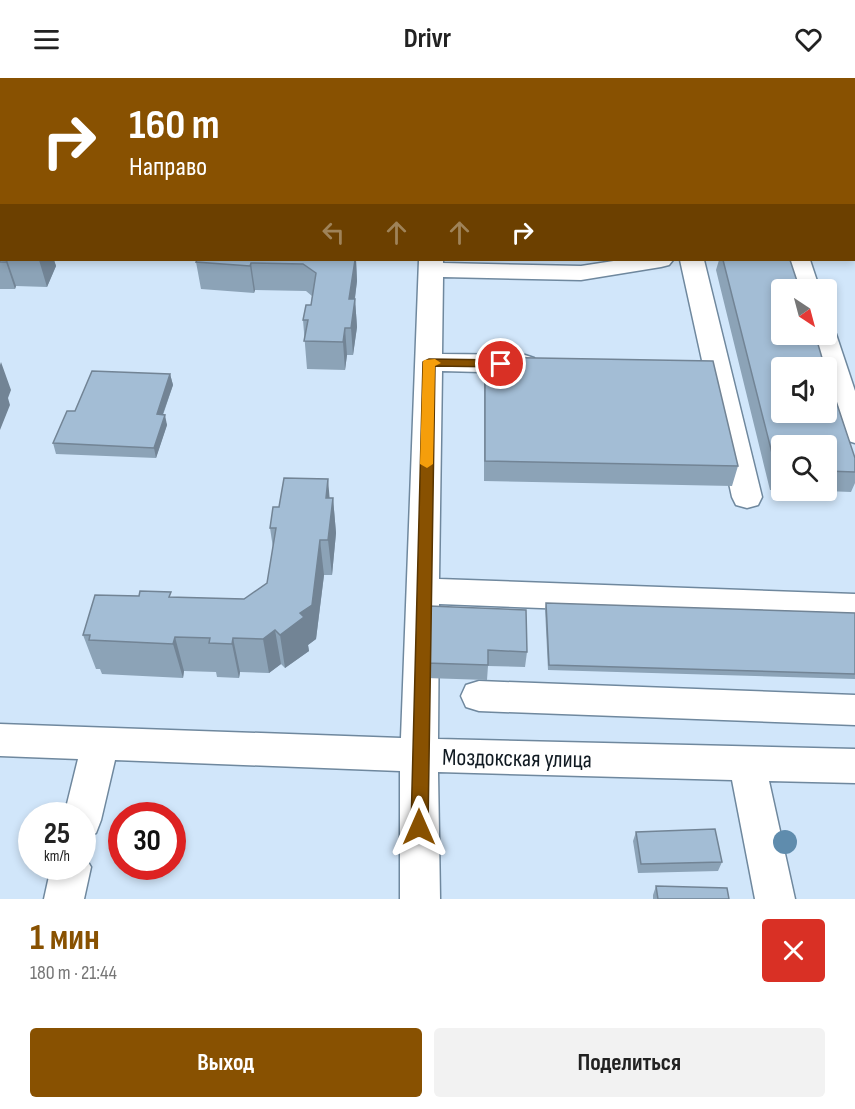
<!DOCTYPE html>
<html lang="ru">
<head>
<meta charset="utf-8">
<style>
  body { margin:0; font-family:"Sofia Sans Condensed",sans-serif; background:#f2f2f2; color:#222; height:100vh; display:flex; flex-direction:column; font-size:22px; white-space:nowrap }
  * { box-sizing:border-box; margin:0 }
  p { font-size:20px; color:#767676 }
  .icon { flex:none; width:33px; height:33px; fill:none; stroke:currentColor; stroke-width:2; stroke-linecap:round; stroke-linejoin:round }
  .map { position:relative; height:821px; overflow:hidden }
  .sheet { display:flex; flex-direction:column; background:#fff; flex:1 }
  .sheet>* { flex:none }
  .top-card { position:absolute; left:0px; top:0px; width:855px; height:183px; box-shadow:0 3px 9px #0003; background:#885101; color:#fff; overflow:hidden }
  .needle { width:39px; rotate:144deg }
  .fabs { position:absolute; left:771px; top:201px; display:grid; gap:12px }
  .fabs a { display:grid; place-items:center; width:66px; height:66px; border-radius:6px; background:#fff; box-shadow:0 3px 9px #0003; font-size:30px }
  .speed { position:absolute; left:18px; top:724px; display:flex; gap:12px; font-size:30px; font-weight:700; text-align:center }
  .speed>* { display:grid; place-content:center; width:78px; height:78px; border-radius:50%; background:#fff; box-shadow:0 3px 9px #0003; line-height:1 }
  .speed small { font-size:15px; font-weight:400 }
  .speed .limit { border:9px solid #d22; background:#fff; color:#111 }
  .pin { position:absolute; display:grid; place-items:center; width:51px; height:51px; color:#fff; margin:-26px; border:3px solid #fff; border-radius:50%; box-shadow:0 2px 6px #0007 }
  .me { position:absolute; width:66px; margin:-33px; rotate:0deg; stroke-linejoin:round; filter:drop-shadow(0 0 4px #0008) }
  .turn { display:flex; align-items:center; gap:21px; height:126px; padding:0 30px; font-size:27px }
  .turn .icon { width:78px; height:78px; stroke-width:2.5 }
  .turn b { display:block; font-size:42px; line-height:51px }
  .lanes { display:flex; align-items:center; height:57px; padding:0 30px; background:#0003; justify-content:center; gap:30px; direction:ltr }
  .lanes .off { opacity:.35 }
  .round { display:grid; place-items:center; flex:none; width:63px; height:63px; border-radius:6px; background:#f2f2f2 }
  .head { display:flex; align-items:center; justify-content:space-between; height:102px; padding:0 30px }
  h1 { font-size:36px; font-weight:700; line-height:45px; color:#885101 }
  .action { display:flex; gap:12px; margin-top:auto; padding:12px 30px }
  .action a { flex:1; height:69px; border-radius:6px; background:#885101; color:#fff; font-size:24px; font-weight:700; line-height:69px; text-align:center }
  .action a+a { background:#f2f2f2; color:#222 }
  header { display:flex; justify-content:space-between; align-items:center; height:78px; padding:0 30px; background:#fff; font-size:27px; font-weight:700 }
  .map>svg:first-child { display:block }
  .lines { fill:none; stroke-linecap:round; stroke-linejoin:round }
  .minor-casing { stroke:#6f889e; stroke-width:3 }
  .major-casing { stroke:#6f889e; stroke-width:3 }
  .minor { fill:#fff; fill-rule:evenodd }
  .major { fill:#fff; fill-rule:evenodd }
  .tree { fill:#5f8cad }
  .wall { fill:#8ca3b7 }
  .shaded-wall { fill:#728495 }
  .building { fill:#a3bdd5; stroke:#728495; stroke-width:1.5 }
  .route { fill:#885101; stroke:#583501; stroke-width:1.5 }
  .slow { fill:#f59e0b }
  .labels { text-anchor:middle; stroke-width:5; stroke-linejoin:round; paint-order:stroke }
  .near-street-label { font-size:24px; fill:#101a22; stroke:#fff }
</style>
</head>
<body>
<header><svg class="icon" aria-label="menu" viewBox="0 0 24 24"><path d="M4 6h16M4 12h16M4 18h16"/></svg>Drivr<svg class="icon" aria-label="heart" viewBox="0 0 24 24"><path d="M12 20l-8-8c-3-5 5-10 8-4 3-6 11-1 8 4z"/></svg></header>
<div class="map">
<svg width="855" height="821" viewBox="0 0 855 821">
  <rect width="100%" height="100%" fill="#d1e6fa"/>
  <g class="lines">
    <!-- minor casing -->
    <g class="minor-casing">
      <path id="minor" d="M854,71H855V85H854Z
        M419,182H443V185L581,188L620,182H673L669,187L661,189L581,202L443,199L442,276L525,277L534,280L538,286L534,292L525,295L442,293L439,501L855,516V542L439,526L438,661L855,671V705L769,703L795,821H755L732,702L438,694L440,821H400V693L115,682L101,742L96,755L82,760V738H64L78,681L0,678V646L401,660Z
        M680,182H704L762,419L758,427L747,430L736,427L732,419Z
        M771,182H810L820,212H796L790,191L775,187Z
        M826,249L832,250L836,256L855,313V365L845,362C832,341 826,313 826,290H820L810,256H826Z
        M479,603L855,617V647L479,633L466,629L461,618L466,607Z
        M82,774L91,789L84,821H44L51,789H82Z"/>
    </g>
    <!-- major casing -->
    <g class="major-casing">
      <path id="major" d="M0,31L2,32V46L0,45Z
        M854,51H855V65H854Z"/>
    </g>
    <!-- minor -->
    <use href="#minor" class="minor"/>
    <!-- major -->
    <use href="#major" class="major"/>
  </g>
  <!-- trees -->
  <circle class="tree" cx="785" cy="764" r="12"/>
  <!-- wall -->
  <path class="wall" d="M0,158L54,182L56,188L47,209L16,208L15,211H0Z
    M356,182L357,203L355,221L357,249L353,277H347L345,292L307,291L303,242L311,227L312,218L306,213L255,212L254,215L201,211L196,184Z
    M719,182H790L855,380V405L851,414L800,412H826V368H782V412H770L716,192Z
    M485,279L738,388L732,408L484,403V299Z
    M170,296L173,307L163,337L167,347L156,380L56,376L53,365L75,333Z
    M330,420H333L336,455L332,497H324L316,561L308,567L309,573L285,590L281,586L269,595L240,594L239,600L217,599L216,594L184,593L183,600L102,596L100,591H96L83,557L172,519L244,521L267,505L273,470L270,450L279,429Z
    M546,525L855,535V601L548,592L545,531Z
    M429,528L527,574L525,589L488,588L487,602L426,600V585Z
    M636,754L722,784L718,793L638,795L633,763Z
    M656,808L729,821H653V817Z"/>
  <!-- shaded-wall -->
  <path class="shaded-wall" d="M7,182L16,208L15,211L6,184Z
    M39,182H54L56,188L47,209Z
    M355,182H356L357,203L351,249L349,221Z
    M251,185L255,212L254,215L250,188Z
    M355,221L357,249L353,277L351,250Z
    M345,250L347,277L345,292L343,264Z
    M1,284L11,312L8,320L10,327L0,352V287Z
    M170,296L173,307L159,347L157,336Z
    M165,337L167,347L156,380L154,370Z
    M328,401L331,436L333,420L336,455L332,497L328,462L326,420Z
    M320,462L324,497L316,561L308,567L309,573L285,590L280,557Z
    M275,552L281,586L269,595L263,561Z
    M175,559L184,593L183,600L173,566Z
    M233,560L240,594L239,600L232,566Z"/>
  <!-- building -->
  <path class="building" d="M687,0H758L759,2H687Z
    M0,158H2V182H7L6,184H0Z
    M197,182H355L349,221H355L351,250H345L343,264L304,263L308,242H303L306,227H311L316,195L303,186L251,185L250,188L196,184Z
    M723,182H790L800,212H782V256H815L825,290H782V334H826V293L855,380V394L826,393V368H782V391H776Z
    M485,279L713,283L738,388L485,383Z
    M92,293L170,296L157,336L165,337L154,370L53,365L67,333H75Z
    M284,400L328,401L326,420H333L328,462H320L312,527L300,535L304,539L280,557L275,552L263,561L233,560L232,566L209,565L210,560L175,559L173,566L89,562L90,557H83L95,517L139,518L140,513L171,514L169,519L244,521L267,505L276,450H270L273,429H279Z
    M546,525L855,535V596L549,587Z
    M429,528L526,532L527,574L488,572V587L426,585Z
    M715,751L722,784L641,786L636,754Z
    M656,808L727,810L729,821H658Z"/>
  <!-- route -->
  <path class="route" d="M429,281L501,282L507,286L501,289L435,288L428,749L426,755L419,758L413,755L411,749L423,284Z"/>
  <!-- slow -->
  <path class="slow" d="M435,281L441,285L435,288L433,386L427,390L420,386L423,284L424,282Z"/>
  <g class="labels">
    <!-- near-street labels -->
    <g class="near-street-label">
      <text transform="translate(517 680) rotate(1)" y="8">Моздокская улица</text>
    </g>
  </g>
</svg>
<div class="fabs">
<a><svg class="needle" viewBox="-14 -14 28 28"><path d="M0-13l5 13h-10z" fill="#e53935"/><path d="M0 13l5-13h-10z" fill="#767676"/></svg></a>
<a><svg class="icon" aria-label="sound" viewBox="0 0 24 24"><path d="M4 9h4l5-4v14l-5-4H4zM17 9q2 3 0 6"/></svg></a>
<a><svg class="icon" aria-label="search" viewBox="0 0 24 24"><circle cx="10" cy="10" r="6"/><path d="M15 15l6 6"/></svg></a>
</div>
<div class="speed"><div>25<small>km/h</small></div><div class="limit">30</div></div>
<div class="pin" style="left:501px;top:286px;background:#d93025"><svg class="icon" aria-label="arrive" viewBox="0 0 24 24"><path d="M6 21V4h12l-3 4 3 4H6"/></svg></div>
<svg class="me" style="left:419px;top:749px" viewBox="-20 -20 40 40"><path d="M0-17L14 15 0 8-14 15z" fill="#885101" stroke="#fff" stroke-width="4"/></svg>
<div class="top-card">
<div class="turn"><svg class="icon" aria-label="right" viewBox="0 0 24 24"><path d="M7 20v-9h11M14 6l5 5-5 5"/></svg><div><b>160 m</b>Направо</div></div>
<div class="lanes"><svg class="icon off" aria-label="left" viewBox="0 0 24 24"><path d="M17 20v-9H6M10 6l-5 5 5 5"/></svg><svg class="icon off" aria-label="ahead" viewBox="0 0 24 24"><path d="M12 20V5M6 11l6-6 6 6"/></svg><svg class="icon off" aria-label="ahead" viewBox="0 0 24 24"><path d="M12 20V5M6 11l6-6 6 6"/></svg><svg class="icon" aria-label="right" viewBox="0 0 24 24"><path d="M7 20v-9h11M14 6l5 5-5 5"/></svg></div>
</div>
</div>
<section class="sheet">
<div class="head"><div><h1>1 мин</h1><p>180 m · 21:44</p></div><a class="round" style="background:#d93025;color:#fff"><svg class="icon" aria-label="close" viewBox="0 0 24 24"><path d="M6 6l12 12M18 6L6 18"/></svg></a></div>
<div class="action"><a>Выход</a><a>Поделиться</a></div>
</section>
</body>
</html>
